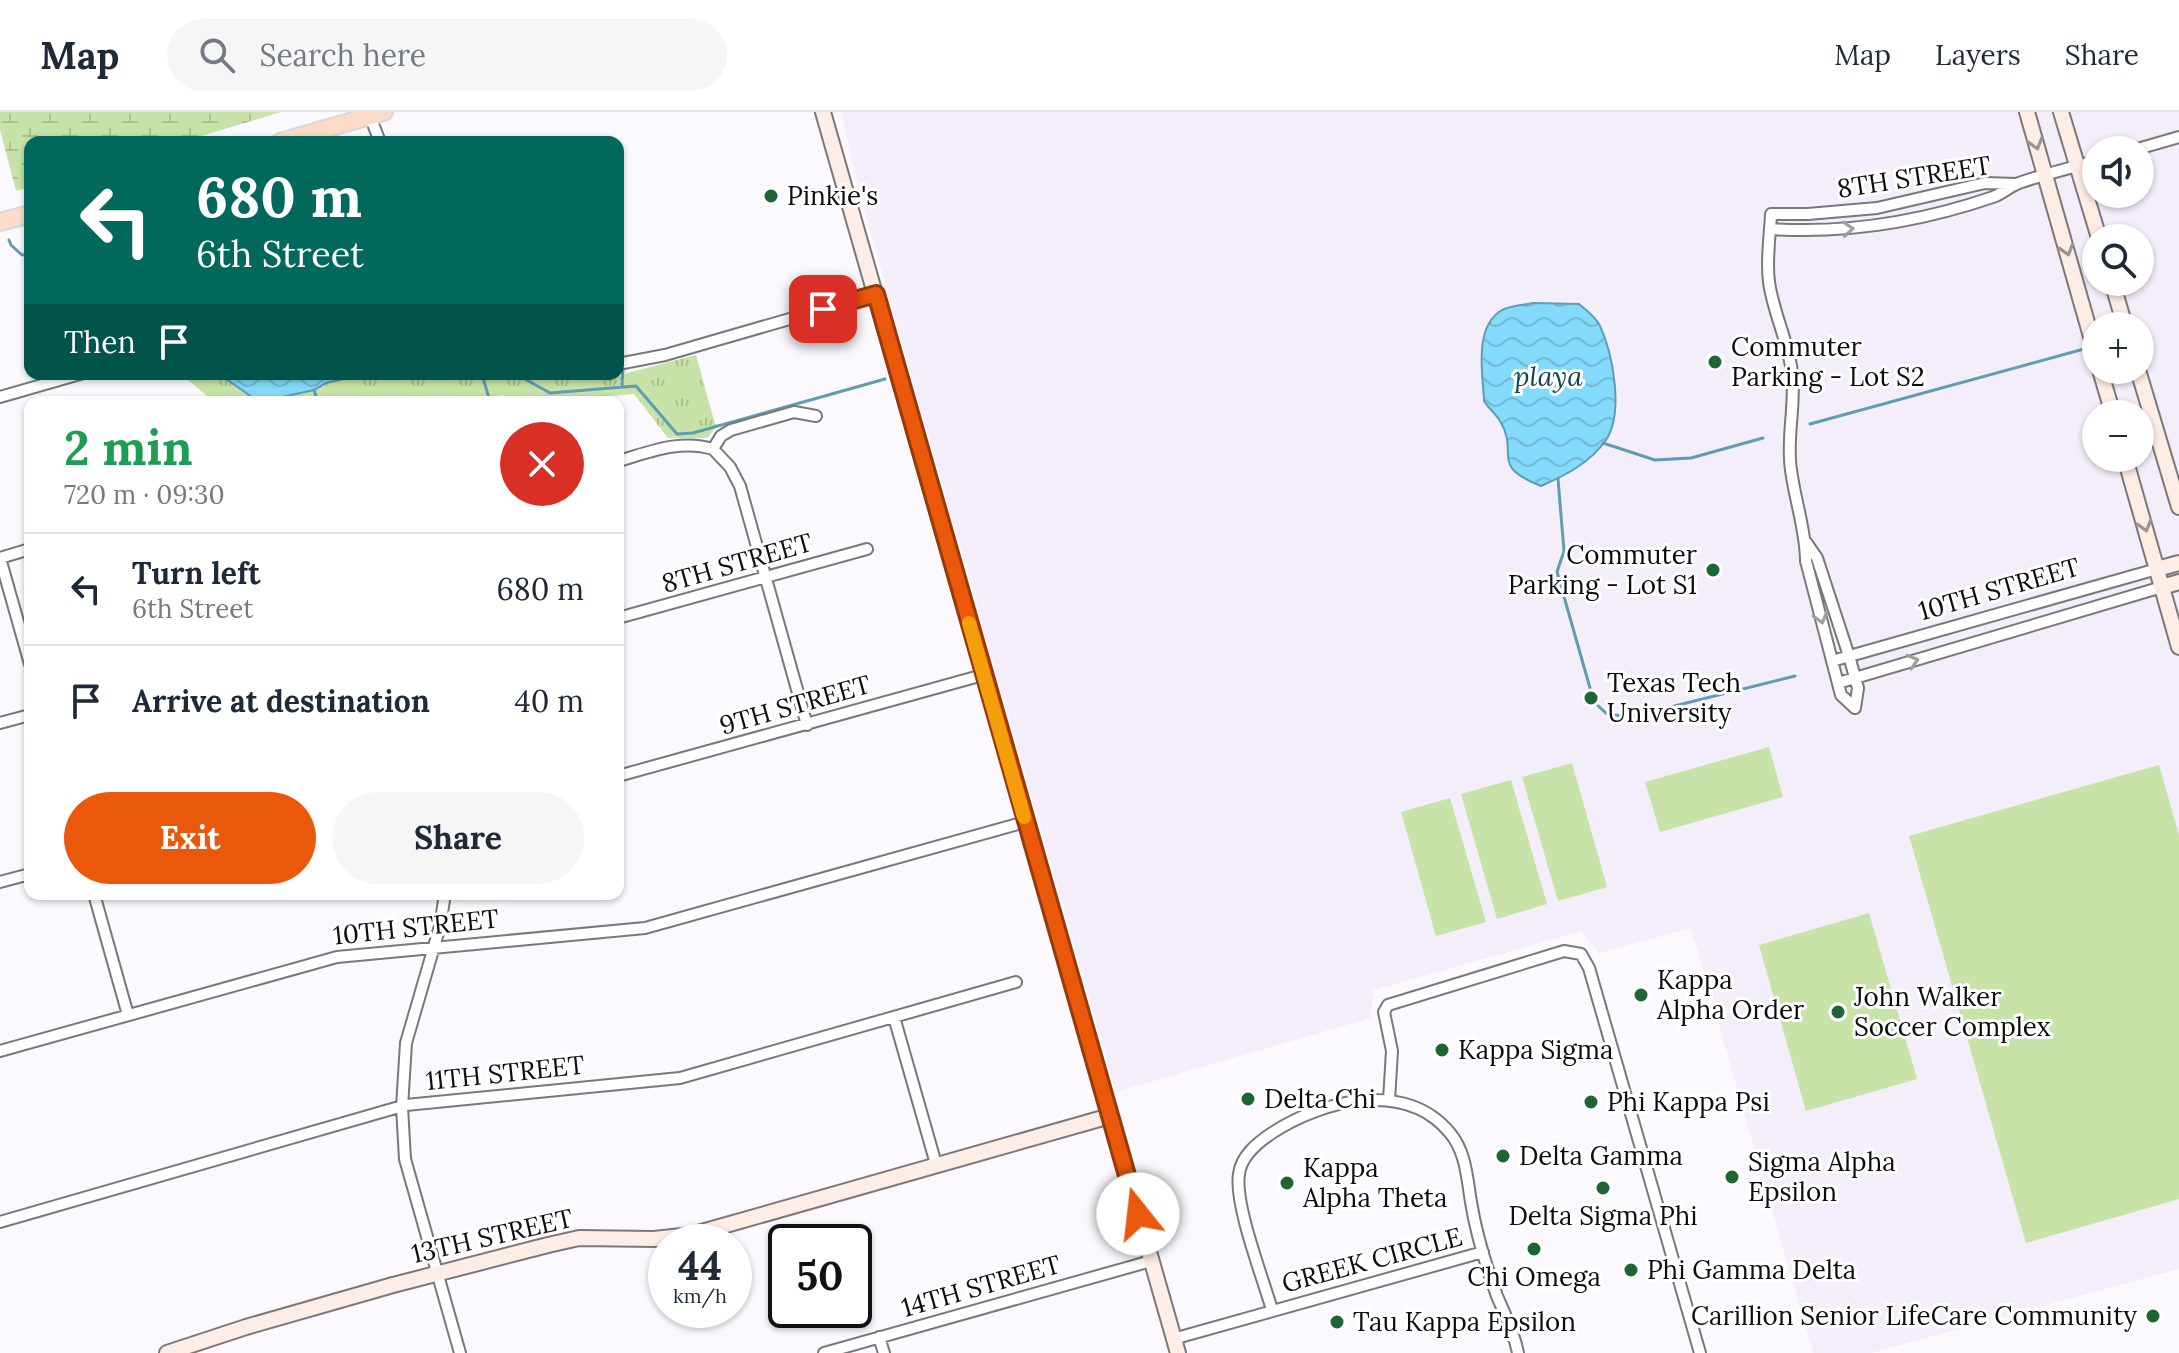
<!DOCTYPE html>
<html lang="en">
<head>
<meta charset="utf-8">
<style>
  body { margin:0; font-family:Lora,serif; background:#f6f6f7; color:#1f2937; height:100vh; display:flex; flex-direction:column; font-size:30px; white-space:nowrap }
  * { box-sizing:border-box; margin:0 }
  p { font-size:26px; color:#747a83 }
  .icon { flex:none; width:44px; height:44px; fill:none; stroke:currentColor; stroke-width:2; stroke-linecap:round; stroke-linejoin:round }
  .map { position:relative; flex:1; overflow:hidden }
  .panel { position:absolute; left:24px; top:284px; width:600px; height:504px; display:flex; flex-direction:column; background:#fff; border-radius:16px; box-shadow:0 2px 6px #0004 }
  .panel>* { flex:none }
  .guide { position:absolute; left:24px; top:24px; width:600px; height:244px; border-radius:16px; box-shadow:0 2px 6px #0004; background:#00695c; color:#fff; overflow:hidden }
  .controls { position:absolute; left:2082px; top:24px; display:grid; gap:16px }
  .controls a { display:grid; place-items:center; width:72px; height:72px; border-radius:50%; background:#fff; box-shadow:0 2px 6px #0004; font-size:40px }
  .speed { position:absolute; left:648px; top:1112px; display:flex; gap:16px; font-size:40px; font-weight:700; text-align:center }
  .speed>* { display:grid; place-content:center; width:104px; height:104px; border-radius:50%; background:#fff; box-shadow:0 2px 6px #0004; line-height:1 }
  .speed small { font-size:20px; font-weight:400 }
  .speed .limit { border:4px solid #111; border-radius:12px; background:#fff; color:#111 }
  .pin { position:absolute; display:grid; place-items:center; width:68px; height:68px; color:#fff; margin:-34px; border-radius:16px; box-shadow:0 4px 12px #0006 }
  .me { position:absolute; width:88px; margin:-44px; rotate:344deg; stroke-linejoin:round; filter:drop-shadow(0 0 6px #0008) }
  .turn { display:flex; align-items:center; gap:28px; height:168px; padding:0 40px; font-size:36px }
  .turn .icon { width:104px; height:104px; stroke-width:2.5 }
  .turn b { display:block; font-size:56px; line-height:68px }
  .then { display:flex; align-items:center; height:76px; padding:0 40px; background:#0003; gap:16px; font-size:30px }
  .round { display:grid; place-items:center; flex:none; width:84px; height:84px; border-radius:42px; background:#f6f6f7 }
  .summary { display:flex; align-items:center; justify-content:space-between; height:136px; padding:0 40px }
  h1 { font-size:48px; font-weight:800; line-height:60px; color:#1e9e55 }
  .cta { display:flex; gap:16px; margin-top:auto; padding:16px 40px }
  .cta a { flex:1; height:92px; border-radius:48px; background:#ea580c; color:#fff; font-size:32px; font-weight:800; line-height:92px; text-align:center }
  .cta a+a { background:#f6f6f7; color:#1f2937 }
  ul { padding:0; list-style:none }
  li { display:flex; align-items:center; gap:24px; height:112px; padding:0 40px; border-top:2px solid #e0e1e3 }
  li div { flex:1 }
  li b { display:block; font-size:30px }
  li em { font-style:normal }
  header { display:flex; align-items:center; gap:48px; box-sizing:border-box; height:112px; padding:0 40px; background:#fff; border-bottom:2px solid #e0e1e3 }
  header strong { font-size:38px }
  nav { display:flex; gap:44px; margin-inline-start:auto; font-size:28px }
  .search { width:560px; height:72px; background:#f6f6f7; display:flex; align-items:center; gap:20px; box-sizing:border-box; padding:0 28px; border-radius:44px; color:#747a83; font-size:30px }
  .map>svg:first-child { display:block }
  .built { fill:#f3eefa; fill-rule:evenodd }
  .grass { fill:url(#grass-tufts) }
  .wetland { fill:url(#wetland-marsh) }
  .garden { fill:#c7e3a7 }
  .water { fill:url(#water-waves); stroke:#609cb3; stroke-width:2 }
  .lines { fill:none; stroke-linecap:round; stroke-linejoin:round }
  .stream { stroke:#609cb3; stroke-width:3 }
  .street-casing { stroke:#79787b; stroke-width:14 }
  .secondary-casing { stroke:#79787b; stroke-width:18 }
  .primary-casing { stroke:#d8d8d8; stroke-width:20 }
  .street { stroke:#fff; stroke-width:10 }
  .secondary { stroke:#feede4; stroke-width:14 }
  .primary { stroke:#fcdcc9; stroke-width:16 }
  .oneway { stroke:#9e938e }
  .oneway2 { stroke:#9e9e9f }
  .route-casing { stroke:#983908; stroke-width:20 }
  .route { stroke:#ea580c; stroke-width:14 }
  .slow { stroke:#f59e0b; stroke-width:14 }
  .poi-dot { fill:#1d6633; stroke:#fff; stroke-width:3 }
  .labels { text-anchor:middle; stroke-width:6; stroke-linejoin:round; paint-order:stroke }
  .street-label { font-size:26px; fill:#0d0c0e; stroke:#fff }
  .poi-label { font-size:26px; fill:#0d0c0e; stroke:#fff; text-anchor:start }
  .water-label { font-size:28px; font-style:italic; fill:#114555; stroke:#fff }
</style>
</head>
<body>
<header>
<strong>Map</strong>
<div class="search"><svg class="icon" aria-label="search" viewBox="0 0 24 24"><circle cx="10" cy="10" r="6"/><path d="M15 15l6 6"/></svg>Search here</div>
<nav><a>Map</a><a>Layers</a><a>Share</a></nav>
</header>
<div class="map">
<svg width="2179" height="1241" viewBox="0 0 2179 1241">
  <defs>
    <pattern id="grass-tufts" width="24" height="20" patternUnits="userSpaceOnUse" patternTransform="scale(2)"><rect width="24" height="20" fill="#c7e3a7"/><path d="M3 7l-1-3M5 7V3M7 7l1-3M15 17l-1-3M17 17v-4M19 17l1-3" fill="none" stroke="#aac28f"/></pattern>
    <pattern id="wetland-marsh" width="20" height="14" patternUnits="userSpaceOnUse" patternTransform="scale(2)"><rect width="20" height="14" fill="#c7e3a7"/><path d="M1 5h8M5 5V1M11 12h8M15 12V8" fill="none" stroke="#aac28f"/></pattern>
    <pattern id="water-waves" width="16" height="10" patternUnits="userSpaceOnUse" patternTransform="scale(2)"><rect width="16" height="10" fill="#83dafa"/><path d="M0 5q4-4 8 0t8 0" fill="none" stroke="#70bad5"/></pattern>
  </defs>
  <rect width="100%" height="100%" fill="#fbf9fd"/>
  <!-- built -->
  <path class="built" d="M841,0H2179V1157L1871,1241H1813L1691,816L1599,841L1581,819L1374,878L1370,906L1116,980L861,87ZM2096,38H2140V82H2096ZM2096,126H2140V170H2096ZM2096,214H2140V258H2096ZM2096,302H2140V346H2096Z"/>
  <!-- grass -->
  <path class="grass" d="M696,243L715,312H719L707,326H668L634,282L541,290H512L503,283L478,287L473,290H214L181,262H559L570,265L618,262L621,265L627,261Z"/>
  <!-- wetland -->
  <path class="wetland" d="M0,0H281L182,30H30V75L16,79L0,18Z"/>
  <!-- garden -->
  <path class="garden" d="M1769,635L1783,685L1660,720L1645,670Z
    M1572,651L1607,775L1558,789L1522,665Z
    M2159,653L2179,723V1087L2026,1131L1909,724Z
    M1511,668L1547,792L1497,807L1461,682Z
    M1450,686L1486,810L1436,824L1401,700Z
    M1869,801L1917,967L1806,999L1759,833Z"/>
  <!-- water -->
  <path class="water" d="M1533,191L1579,192C1586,198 1596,205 1600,214C1613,242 1624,301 1606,328C1590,351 1566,363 1541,374C1488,353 1520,342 1500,309C1496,302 1488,296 1484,289C1483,262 1473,215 1502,198C1510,194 1523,193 1533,191Z
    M219,262H397L357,264L326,271L314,278L259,290Z"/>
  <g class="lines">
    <!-- stream -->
    <path class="stream" d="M9,128L11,133L22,143L30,142
      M482,262L490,290
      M516,262L550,281L636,274L677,322L693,321L885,267
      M622,274L623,255
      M314,278L318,290
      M1810,312L2084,237
      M1603,331L1655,348L1691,346L1763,326
      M1558,367L1564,439L1557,460L1594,590L1607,602L1630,605L1795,564"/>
    <!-- street casing -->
    <g class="street-casing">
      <path id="street" d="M370,4L380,30
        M2134,38L2179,25
        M1770,117C1847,122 1920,110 1993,85C2002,82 2010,74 2019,71C2044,62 2071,56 2096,49
        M618,252L665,243L876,182
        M0,285L80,262
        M713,337L730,355L740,374L807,613
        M618,349C650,340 680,327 713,337L721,324L731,318L794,300L816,304
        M1806,430L1817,446L1849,544L1858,576L1855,596
        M0,446L30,552
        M0,446L30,437
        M618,506L867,437
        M1832,549L2157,457
        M1838,571L2162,475
        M1855,596L1841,583L1806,449C1806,419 1795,389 1791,358C1786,326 1796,293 1792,260C1788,229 1773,200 1769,170C1766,147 1770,125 1771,102H1808L1877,96L1985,71L2016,72
        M0,611L30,603
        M618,664L983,563
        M0,770L30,762
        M94,782L128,903
        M445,782L440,814L406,931L402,995L405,1047L460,1241
        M894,905L936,1052
        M0,939L337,845L645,816L1025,710
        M1389,988L1392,939L1384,900L1388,893L1564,839L1581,842L1589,856L1700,1241
        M0,1110L406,993L680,966L1016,870
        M1272,1198C1263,1166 1234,1092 1239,1062C1241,1044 1257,1031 1272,1021C1322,988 1406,967 1450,1021C1466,1040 1467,1066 1471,1090C1476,1121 1486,1154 1497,1184C1505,1203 1514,1220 1518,1241
        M879,1225L884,1241
        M1173,1227L1483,1140
        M824,1241L1151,1149"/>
    </g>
    <!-- secondary casing -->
    <g class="secondary-casing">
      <path id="secondary" d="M823,0L1178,1241
        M2027,0L2096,242
        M2061,0L2099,126
        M2112,170L2125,214
        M2100,258L2113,302
        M2138,258L2179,395
        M2125,346L2179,535
        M2157,457L2179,451
        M2162,475L2179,470
        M167,1241L246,1215L393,1173L548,1133L579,1126L654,1127L691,1123L1110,1004"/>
    </g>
    <!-- primary casing -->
    <g class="primary-casing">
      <path id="primary" d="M280,30L384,0
        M0,110L30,102"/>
    </g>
    <!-- street -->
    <use href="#street" class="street"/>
    <!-- secondary -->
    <use href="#secondary" class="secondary"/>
    <!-- primary -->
    <use href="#primary" class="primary"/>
  </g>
  <!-- one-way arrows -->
  <defs><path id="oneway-chevron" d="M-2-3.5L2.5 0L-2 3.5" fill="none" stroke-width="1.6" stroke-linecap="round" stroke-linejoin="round" transform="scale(2)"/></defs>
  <g class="oneway">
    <use href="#oneway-chevron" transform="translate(2036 32) rotate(74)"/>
    <use href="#oneway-chevron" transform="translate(2067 138) rotate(74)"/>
    <use href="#oneway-chevron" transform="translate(2145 414) rotate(74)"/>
  </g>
  <g class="oneway2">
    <use href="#oneway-chevron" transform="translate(1848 117) rotate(-4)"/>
    <use href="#oneway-chevron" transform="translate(1821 506) rotate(75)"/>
    <use href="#oneway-chevron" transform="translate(1913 549) rotate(-17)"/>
  </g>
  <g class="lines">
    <!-- route casing -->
    <g class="route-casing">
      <path id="route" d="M823,197L876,182L1138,1102"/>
    </g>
    <!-- route -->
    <use href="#route" class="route"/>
    <!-- slow -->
    <path class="slow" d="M969,511L1024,705"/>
  </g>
  <!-- markers -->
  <g class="poi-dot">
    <circle cx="771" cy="84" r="8"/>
    <circle cx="1715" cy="250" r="8"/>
    <circle cx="1713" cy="458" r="8"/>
    <circle cx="1591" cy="586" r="8"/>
    <circle cx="1641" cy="883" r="8"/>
    <circle cx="1838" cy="900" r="8"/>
    <circle cx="1442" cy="938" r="8"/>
    <circle cx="1248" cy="987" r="8"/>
    <circle cx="1591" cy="990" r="8"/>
    <circle cx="1503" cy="1044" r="8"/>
    <circle cx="1732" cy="1065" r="8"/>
    <circle cx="1287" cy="1071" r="8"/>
    <circle cx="1603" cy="1076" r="8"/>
    <circle cx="1534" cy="1137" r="8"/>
    <circle cx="1631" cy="1158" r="8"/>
    <circle cx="2153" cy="1204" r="8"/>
    <circle cx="1337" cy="1210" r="8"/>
  </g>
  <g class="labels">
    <!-- street labels -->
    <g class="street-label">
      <text transform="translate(1914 65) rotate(-9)" y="9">8TH STREET</text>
      <text transform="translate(737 451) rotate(-16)" y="9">8TH STREET</text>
      <text transform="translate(1999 477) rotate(-16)" y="9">10TH STREET</text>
      <text transform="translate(795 593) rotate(-16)" y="9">9TH STREET</text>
      <text transform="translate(416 815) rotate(-6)" y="9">10TH STREET</text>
      <text transform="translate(505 961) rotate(-6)" y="9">11TH STREET</text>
      <text transform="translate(492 1124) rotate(-13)" y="9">13TH STREET</text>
      <text transform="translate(1372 1148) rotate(-15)" y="9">GREEK CIRCLE</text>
      <text transform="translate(981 1174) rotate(-16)" y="9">14TH STREET</text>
    </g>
    <!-- poi labels -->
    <g class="poi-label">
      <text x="787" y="93">Pinkie's</text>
      <text x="1731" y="244">Commuter<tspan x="1731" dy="30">Parking - Lot S2</tspan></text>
      <text x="1697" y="452" text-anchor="end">Commuter<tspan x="1697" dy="30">Parking - Lot S1</tspan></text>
      <text x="1607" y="580">Texas Tech<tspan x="1607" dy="30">University</tspan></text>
      <text x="1657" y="877">Kappa<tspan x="1657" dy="30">Alpha Order</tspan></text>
      <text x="1854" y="894">John Walker<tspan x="1854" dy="30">Soccer Complex</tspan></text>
      <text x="1458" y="947">Kappa Sigma</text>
      <text x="1264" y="996">Delta Chi</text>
      <text x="1607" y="999">Phi Kappa Psi</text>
      <text x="1519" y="1053">Delta Gamma</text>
      <text x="1748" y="1059">Sigma Alpha<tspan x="1748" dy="30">Epsilon</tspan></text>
      <text x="1303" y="1065">Kappa<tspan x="1303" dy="30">Alpha Theta</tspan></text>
      <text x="1603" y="1113" text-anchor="middle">Delta Sigma Phi</text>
      <text x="1647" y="1167">Phi Gamma Delta</text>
      <text x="1534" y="1174" text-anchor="middle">Chi Omega</text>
      <text x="2137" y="1213" text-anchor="end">Carillion Senior LifeCare Community</text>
      <text x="1353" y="1219">Tau Kappa Epsilon</text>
    </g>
    <!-- water labels -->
    <g class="water-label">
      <text x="1548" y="274">playa</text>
    </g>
  </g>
</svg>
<div class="controls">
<a><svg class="icon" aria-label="sound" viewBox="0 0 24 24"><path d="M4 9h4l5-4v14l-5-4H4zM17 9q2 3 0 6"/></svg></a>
<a><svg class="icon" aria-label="search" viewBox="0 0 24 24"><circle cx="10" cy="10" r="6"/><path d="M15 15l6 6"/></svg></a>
<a>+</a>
<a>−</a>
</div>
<div class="speed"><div>44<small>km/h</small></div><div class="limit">50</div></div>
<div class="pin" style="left:823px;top:197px;background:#d93025"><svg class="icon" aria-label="arrive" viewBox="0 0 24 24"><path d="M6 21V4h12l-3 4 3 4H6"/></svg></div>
<svg class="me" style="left:1138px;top:1102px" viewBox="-20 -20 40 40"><circle r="19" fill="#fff"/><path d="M0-13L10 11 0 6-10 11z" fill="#ea580c"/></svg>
<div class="guide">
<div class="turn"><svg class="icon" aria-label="left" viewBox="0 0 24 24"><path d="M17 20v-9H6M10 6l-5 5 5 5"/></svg><div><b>680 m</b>6th Street</div></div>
<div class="then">Then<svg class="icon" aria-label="arrive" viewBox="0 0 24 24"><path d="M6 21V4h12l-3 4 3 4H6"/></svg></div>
</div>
<section class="panel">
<div class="summary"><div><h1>2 min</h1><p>720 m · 09:30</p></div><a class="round" style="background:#d93025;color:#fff"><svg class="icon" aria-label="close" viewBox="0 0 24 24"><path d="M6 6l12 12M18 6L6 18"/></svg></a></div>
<ul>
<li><svg class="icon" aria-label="left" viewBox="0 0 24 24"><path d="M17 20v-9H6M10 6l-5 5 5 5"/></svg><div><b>Turn left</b><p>6th Street</p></div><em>680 m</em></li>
<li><svg class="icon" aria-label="arrive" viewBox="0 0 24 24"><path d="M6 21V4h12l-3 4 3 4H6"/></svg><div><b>Arrive at destination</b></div><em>40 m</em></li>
</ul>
<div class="cta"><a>Exit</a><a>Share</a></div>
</section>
</div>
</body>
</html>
